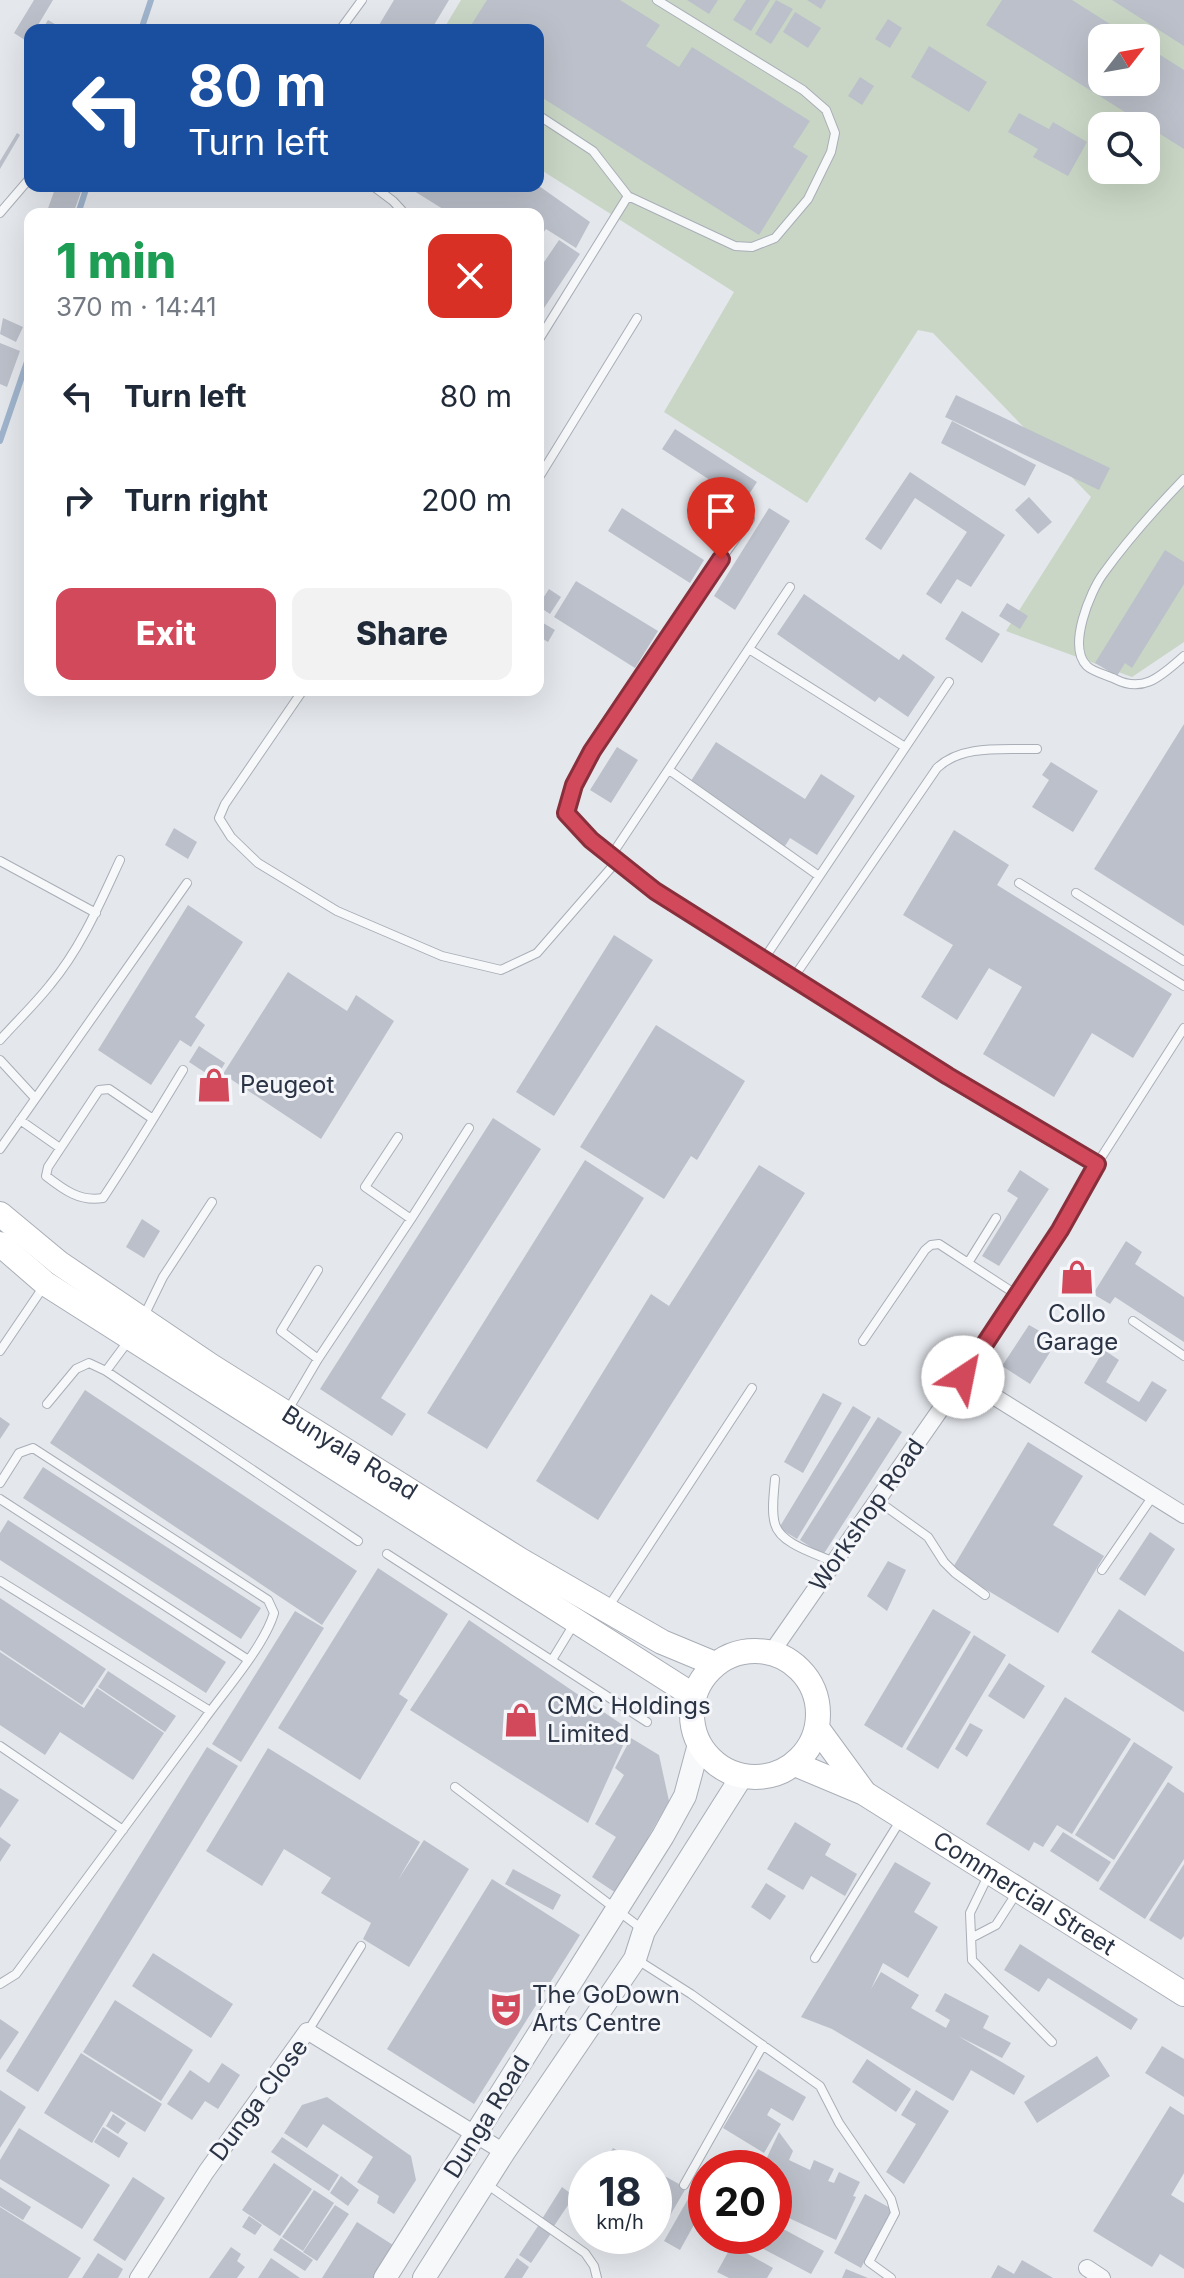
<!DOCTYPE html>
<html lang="en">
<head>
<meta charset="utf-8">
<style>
  body { margin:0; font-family:Inter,sans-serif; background:#f2f2f3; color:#1f2937; height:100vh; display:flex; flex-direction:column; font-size:30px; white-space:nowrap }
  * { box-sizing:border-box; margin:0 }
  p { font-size:26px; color:#747a83 }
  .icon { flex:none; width:44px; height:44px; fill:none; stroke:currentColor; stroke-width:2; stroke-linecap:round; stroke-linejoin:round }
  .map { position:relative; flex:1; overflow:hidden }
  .details { position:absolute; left:24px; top:208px; width:520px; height:488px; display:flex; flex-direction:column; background:#fff; border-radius:16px; box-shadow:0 8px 32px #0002 }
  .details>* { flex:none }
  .hud { position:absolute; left:24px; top:24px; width:520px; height:168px; border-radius:16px; box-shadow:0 8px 32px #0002; background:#1a4fa0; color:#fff; overflow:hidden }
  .needle { width:52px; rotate:59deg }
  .controls { position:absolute; left:1088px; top:24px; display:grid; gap:16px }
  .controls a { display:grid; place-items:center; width:72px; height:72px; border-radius:16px; background:#fff; box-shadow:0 8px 32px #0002; font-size:40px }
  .speed { position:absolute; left:568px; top:2150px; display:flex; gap:16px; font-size:40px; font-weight:700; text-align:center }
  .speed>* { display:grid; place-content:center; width:104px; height:104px; border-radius:50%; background:#fff; box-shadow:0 8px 32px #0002; line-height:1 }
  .speed small { font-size:20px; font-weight:400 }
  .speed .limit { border:12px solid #d22; background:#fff; color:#111 }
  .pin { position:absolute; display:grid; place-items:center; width:68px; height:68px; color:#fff; margin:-82px -34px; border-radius:50% 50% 50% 0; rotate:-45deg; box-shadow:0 0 8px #0007 }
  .pin .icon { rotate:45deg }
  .me { position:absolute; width:88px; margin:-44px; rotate:34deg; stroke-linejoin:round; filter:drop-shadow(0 0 6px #0008) }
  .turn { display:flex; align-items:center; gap:28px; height:168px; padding:0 32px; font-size:36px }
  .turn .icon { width:104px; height:104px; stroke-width:2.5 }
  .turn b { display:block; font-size:56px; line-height:68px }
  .round { display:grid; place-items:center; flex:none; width:84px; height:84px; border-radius:16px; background:#f2f2f3 }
  .summary { display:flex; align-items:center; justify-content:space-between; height:136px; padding:0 32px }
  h1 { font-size:48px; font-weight:800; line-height:60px; color:#1e9e55 }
  .button { display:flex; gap:16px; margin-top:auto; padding:16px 32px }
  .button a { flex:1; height:92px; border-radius:16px; background:#d1495b; color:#fff; font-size:32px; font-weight:800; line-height:92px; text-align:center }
  .button a+a { background:#f2f2f3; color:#1f2937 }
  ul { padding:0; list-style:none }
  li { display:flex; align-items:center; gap:24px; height:104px; padding:0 32px }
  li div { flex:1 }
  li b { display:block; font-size:30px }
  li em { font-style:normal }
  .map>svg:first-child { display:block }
  .green { fill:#c9d6c5; fill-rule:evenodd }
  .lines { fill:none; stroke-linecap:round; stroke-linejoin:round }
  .stream { stroke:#9fb4cc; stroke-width:6 }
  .building { fill:#bbc0ca }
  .service-casing { stroke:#a9aeb7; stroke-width:10 }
  .minor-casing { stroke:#a9aeb7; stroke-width:18 }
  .tertiary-casing { stroke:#a9aeb7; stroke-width:24 }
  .secondary-casing { stroke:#a9aeb7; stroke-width:26 }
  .service { stroke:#f7f8fa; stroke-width:8 }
  .minor { stroke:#f7f8fa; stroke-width:16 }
  .tertiary { stroke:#f7f8fa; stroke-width:22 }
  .secondary { stroke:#fff; stroke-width:24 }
  .route-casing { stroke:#882f3b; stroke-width:20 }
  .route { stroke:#d1495b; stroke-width:14 }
  .labels { text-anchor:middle; stroke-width:6; stroke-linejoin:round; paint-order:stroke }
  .poi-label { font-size:24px; fill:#2b3445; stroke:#f4f6f9; text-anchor:start }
  .street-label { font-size:24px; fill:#2b3445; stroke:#f4f6f9 }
</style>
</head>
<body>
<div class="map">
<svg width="1184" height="2278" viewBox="0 0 1184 2278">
  <rect width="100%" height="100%" fill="#e4e7ec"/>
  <!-- green -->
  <path class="green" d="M461,0H1184V642L1132,677L1006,631L1091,497L933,333L918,330L807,503L664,412L734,292L538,168V30H443ZM1102,38H1146V82H1102ZM1102,126H1146V170H1102Z"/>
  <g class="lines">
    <!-- stream -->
    <path class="stream" d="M141,30L151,0
      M78,214L87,186
      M0,441L30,353"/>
  </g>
  <!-- building -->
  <path class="building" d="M34,0H53L35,30H30L28,42L14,33Z
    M394,0H449L431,30H376Z
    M487,0H620L660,25L646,46L679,67L692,47L810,121L793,147L808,156L759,235L538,95V30H468Z
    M687,0H718L709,14Z
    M746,0H770L751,31L733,20Z
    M776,0L793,9L771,44L755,34Z
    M807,0H826L821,9Z
    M1002,0H1072L1132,38H1102V82H1146V46L1184,70V149L986,25Z
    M1112,0H1184V46Z
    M795,12L821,28L808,48L783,32Z
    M888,19L902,28L890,48L875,39Z
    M48,20L65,30H42Z
    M929,46L987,82L969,112L911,77Z
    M860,77L874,86L862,105L848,96Z
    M1019,113L1049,129L1053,122L1087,142L1068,176L1033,157L1038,149L1008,132Z
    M17,133L20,135L0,169V161Z
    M56,186H83L73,214H46Z
    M406,186H539L590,222L576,248L546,229L538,240V214H451Z
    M559,240L580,254L540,314L543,316L538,323V271Z
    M3,318L23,327L16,342L0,334Z
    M0,343L20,351L7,387L0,384Z
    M956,395L1110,468L1099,490L945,417Z
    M952,421L1036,465L1025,486L941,443Z
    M675,429L757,482L744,502L662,449Z
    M910,472L1005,535L971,587L957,579L941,604L926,594L967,532L915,498L881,550L865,539Z
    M1029,497L1052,522L1038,534L1015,510Z
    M622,508L704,560L690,583L608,531Z
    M769,508L790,521L735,610L714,596Z
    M1165,550L1184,562V584L1132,668L1125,663L1117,676L1095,663Z
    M576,581L658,631L635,668L554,617Z
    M549,589L561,597L550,614L538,606Z
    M804,594L899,660L903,654L935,677L908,717L879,697L875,702L777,634Z
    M1007,603L1028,616L1020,629L999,616Z
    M962,611L1000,634L982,663L945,639Z
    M538,620L555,630L548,642L538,636Z
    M1184,724V926L1094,869Z
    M716,742L805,799L821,774L855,796L817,855L790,838L785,846L689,784Z
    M617,747L638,760L611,803L590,790Z
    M1051,762L1098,791L1073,832L1032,807L1049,780L1042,775Z
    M174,828L197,842L188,859L165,845Z
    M954,830L1009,865L997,885L1172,994L1133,1058L1092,1033L1054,1097L983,1054L1022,987L989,968L957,1020L921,997L953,945L903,915Z
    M188,905L243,942L195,1017L205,1025L191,1047L180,1040L151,1085L98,1050Z
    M614,935L653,960L554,1116L516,1092Z
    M288,972L347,1011L356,995L394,1021L321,1139L223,1074Z
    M656,1025L745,1081L697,1160L691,1156L664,1199L580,1147Z
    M199,1046L225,1063L215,1079L189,1062Z
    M493,1118L541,1149L381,1398L406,1414L392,1436L320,1389Z
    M585,1160L644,1198L487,1449L427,1413Z
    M759,1165L805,1193L598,1520L536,1481L651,1294L669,1306Z
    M1020,1170L1049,1189L999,1266L982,1256L1018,1198L1007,1191Z
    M142,1219L160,1231L144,1258L126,1247Z
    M1126,1241L1142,1252L1135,1264L1184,1297V1342L1115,1297L1110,1304L1093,1294Z
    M1029,1325L1057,1341L1030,1384L1002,1366Z
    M1104,1350L1119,1360L1106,1382L1139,1402L1152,1381L1167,1390L1146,1422L1084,1383Z
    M85,1390L357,1571L322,1625L50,1443Z
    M823,1393L842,1403L803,1473L784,1462Z
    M853,1406L871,1417L797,1539L779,1528Z
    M0,1417L10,1424L0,1439Z
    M878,1417L902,1432L823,1555L800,1540Z
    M1028,1442L1083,1476L1053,1525L1104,1556L1058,1633L952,1569Z
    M43,1467L261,1608L241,1639L23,1498Z
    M8,1520L226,1662L206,1693L0,1560V1533Z
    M1150,1532L1175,1549L1145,1596L1119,1579Z
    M888,1561L906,1570L887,1611L867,1596Z
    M378,1568L448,1614L399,1694L408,1700L360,1780L278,1728Z
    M0,1598L106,1669L82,1705L0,1650Z
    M933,1609L971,1632L902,1748L864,1725Z
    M1119,1609L1184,1652V1712L1091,1652Z
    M295,1611L324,1628L241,1762L212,1744Z
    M469,1620L630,1730L588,1823L410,1710Z
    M974,1635L1006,1655L938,1769L906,1749Z
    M0,1652L84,1708L97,1688L164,1733L133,1780L60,1732L45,1755L0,1725Z
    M1009,1663L1045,1686L1024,1719L988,1696Z
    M108,1671L176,1716L165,1732L98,1687Z
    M1065,1697L1131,1739L1072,1834L1057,1825L1043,1847L1034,1842L1029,1851L986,1824Z
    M970,1723L983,1730L967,1757L955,1749Z
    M631,1738L659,1755L669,1801L616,1893L592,1877L616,1837L595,1824L624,1775L615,1768Z
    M1134,1742L1173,1767L1114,1860L1075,1835Z
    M207,1747L238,1766L38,2092L6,2071Z
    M268,1748L420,1842L398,1880L424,1840L469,1869L409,1967L363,1939L371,1923L321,1893L331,1878L284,1849L262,1886L206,1851Z
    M1168,1782L1184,1793V1859L1145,1919L1099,1889Z
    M0,1788L19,1800L0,1828Z
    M795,1822L831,1844L825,1855L857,1874L845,1896L811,1876L803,1890L767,1869Z
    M1063,1832L1111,1862L1098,1882L1050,1851Z
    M0,1837L11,1845L0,1862Z
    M895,1862L931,1883L914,1912L938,1927L908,1978L883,1963L871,1989L881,1972L919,1995L911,2008L946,2028L950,2020L935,2011L945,1993L989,2016L983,2028L1011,2043L1002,2058L958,2036L1025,2076L1014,2095L971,2070L953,2101L832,2029L801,2017Z
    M1184,1864V1936L1181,1940L1149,1920Z
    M513,1869L561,1895L553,1910L505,1884Z
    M492,1879L580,1935L474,2104L387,2049Z
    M766,1883L786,1896L770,1920L751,1907Z
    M1020,1944L1138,2019L1131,2030L1048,1978L1039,1992L1004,1970Z
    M153,1953L233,2004L211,2038L132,1986Z
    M115,2000L193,2050L161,2101L83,2052Z
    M0,2019L19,2032L0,2060Z
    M1162,2046L1184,2059V2097L1145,2073Z
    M81,2053L162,2104L145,2132L111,2111L92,2143L44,2113Z
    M1097,2056L1110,2076L1037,2123L1024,2102Z
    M867,2059L911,2089L896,2112L852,2082Z
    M222,2063L240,2075L218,2109L205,2101L192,2120L167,2104L190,2070L209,2083Z
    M758,2069L806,2097L793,2121L771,2108L767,2115L781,2124L764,2153L723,2128Z
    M0,2090L26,2107L0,2148Z
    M916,2090L949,2111L904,2184L886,2172L916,2124L901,2115Z
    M327,2097L411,2156L416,2180L394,2214L377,2203L379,2196L357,2182L373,2157L323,2124L307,2148L284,2133L302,2105Z
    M1170,2106L1184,2115V2173L1171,2195L1184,2203V2269L1160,2254L1152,2267L1093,2231Z
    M113,2114L126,2123L118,2134L106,2126Z
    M103,2127L128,2143L119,2158L94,2142Z
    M19,2128L110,2185L82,2229L0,2179V2160Z
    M779,2132L793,2151L789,2160L810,2170L814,2160L834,2169L828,2181L834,2183L839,2172L860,2182L853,2196L856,2197L836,2240L774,2211V2168H762Z
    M282,2137L339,2175L329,2191L271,2152Z
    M613,2148L635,2161L631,2168H601Z
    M274,2163L312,2189L280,2236L242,2210Z
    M654,2170L686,2188L665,2224L654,2217Z
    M341,2176L359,2190L348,2206L330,2193Z
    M133,2177L165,2198L125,2261L93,2240Z
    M0,2187L31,2207L23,2220L0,2206Z
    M562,2187L574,2196L554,2226L542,2219Z
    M314,2190L334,2203L303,2251L282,2237Z
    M692,2192L706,2200V2203L680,2250L664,2241Z
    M865,2194L892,2209L861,2268L834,2253Z
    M335,2205L349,2214L317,2261L303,2252Z
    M0,2207L81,2258L68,2278H0Z
    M249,2216L262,2225L255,2235L242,2227Z
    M357,2222L393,2245L373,2278H322Z
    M540,2223L552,2232L531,2263L519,2255Z
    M774,2224L824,2251L811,2274L739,2236H774Z
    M281,2238L313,2260L305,2271L273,2250Z
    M732,2245L773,2268L767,2278H729L717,2272Z
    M231,2247L241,2254L237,2261L245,2267L237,2278H209Z
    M98,2253L123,2269L118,2278H82Z
    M271,2258L300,2278H258Z
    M517,2258L529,2267L522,2278H504Z
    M1022,2260L1053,2278H991L998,2265L1014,2274Z
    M846,2269L868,2278H842Z"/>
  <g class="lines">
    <!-- service casing -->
    <g class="service-casing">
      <path id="service" d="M340,30L362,0
        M538,115L593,151L628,196
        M373,186L393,201L405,214
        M0,213L30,178
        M538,341L628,196L735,246L752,247L775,238L808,199L831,152L835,133L826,110L803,90L657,0
        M538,479L637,318
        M1184,479C1157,507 1126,542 1103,574C1090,592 1067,647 1087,666C1093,672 1107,675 1115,679C1144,694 1162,675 1184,656
        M750,519L721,559L592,751L574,785L566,813L569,820L591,840L655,891L948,1076L1097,1164
        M749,649L905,747
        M303,690L225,804L219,818L231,837L258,863L337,911L442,956L501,970L537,953L617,861
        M669,770L819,876
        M611,856L790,587
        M0,861L96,913
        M1019,883L1184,986
        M1076,893L1184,961
        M764,959L949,682
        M794,977L937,768C962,744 1004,750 1037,749
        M0,1040C17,1021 35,1004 50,985C81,948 100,903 120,860
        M0,1060L35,1098
        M153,1119L109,1089L99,1090L48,1167L46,1176C64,1190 80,1202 103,1198C131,1156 157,1113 183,1070
        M20,1120L60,1148
        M0,1149L187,883
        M411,1219L469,1128
        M968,1263L996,1218
        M143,1318L163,1277L212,1202
        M1133,1321L1184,1356
        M863,1341L925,1250L931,1245L939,1244L1017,1295
        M0,1351L44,1286
        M318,1359L281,1331L318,1270
        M106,1371L129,1340
        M963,1377L1060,1230L1097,1164L1184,1028
        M47,1404L76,1369L89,1363L106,1371L358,1541
        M288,1410L318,1359L411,1219L365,1187L398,1137
        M775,1479C774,1493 771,1511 775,1524C780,1544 817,1554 834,1562
        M0,1483L19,1453L33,1448L268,1600L274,1613C264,1647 222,1694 201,1724C139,1807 78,1891 16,1974L0,1984
        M0,1499L247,1659
        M878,1501L928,1537L944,1562L955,1573L985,1595
        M387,1554L647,1722
        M1102,1570L1153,1496
        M0,1581L210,1711
        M609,1606L752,1388
        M552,1660L574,1624
        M0,1746L123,1830
        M455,1787L642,1929
        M988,1876L970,1913L972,1960L1052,2042
        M973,1937L996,1925L1016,1894
        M815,1958L900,1821
        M636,1959L691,1994L820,2086L839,2123L891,2199L895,2213L869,2262L891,2278
        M308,2031L361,1946
        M485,2183L585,2253L594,2266L597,2278
        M684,2185L763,2045"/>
    </g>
    <!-- minor casing -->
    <g class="minor-casing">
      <path id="minor" d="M771,1653L963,1377L1184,1515
        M1087,2268L1102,2278
        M138,2278L206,2172L307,2031L504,2152"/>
    </g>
    <!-- tertiary casing -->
    <g class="tertiary-casing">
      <path id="tertiary" d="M385,2278L663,1836L685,1796L699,1744
        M424,2278L504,2152L635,1959L644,1931L742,1776"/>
    </g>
    <!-- secondary casing -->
    <g class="secondary-casing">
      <g id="secondary">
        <path id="s1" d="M0,1214L59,1263L211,1366L520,1560L662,1642L715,1664"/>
        <path d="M0,1244L46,1284L694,1696"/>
        <circle cx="755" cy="1714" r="63"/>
        <path d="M817,1728L863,1791"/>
        <path id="s2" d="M795,1764L864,1793L1184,1994"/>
      </g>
    </g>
    <!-- service -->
    <use href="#service" class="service"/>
    <!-- minor -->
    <use href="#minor" class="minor"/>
    <!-- tertiary -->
    <use href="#tertiary" class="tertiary"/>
    <!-- secondary -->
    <use href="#secondary" class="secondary"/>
  </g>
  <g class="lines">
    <!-- route casing -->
    <g class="route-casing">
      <path id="route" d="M721,559L592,751L574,785L566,813L591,840L655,891L948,1076L1097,1164L1060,1230L963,1377"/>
    </g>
    <!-- route -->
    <use href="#route" class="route"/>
  </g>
  <!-- icons -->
  <defs>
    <g id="shop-bare" transform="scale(2.76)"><path d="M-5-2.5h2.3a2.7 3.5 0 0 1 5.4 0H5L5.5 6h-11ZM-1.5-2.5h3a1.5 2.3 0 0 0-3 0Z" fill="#d1495b" stroke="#f4f6f9" stroke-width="2.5" paint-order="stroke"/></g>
    <g id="theatre-bare" transform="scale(2.76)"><path d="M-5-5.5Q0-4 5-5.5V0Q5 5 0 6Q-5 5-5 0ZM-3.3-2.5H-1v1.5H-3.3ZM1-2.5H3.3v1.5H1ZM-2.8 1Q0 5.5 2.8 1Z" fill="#d1495b" stroke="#f4f6f9" stroke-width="2.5" paint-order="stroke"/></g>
  </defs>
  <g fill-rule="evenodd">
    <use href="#shop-bare" x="214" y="1085"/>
    <use href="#shop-bare" x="1077" y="1277"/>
    <use href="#shop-bare" x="521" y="1720"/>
    <use href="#theatre-bare" x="506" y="2009"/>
  </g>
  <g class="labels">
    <!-- poi labels -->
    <g class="poi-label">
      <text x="240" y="1093">Peugeot</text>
      <text x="1077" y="1322" text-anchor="middle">Collo<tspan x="1077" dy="28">Garage</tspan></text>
      <text x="547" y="1714">CMC Holdings<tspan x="547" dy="28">Limited</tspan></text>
      <text x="532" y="2003">The GoDown<tspan x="532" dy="28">Arts Centre</tspan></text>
    </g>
    <!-- street labels -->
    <g class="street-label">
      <text dy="8" stroke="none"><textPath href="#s1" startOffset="424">Bunyala Road</textPath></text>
      <text transform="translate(867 1515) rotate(-55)" y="8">Workshop Road</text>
      <text dy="8" stroke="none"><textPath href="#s2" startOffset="264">Commercial Street</textPath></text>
      <text transform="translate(259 2100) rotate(-53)" y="8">Dunga Close</text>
      <text transform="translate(487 2117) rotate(-58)" y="8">Dunga Road</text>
    </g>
  </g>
</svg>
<div class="controls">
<a><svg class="needle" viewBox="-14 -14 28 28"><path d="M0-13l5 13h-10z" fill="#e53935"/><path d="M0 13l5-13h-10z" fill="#747a83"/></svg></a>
<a><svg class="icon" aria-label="search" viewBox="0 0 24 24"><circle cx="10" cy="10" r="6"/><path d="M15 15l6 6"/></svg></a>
</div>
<div class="speed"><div>18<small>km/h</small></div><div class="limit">20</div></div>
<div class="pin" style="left:721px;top:559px;background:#d93025"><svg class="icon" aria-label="arrive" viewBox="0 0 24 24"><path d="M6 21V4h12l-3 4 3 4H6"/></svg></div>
<svg class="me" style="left:963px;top:1377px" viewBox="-20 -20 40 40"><circle r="19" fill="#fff"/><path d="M0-13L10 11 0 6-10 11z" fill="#d1495b"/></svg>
<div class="hud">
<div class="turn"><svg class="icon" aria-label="left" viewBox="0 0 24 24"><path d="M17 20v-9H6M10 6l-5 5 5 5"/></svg><div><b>80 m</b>Turn left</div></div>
</div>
<section class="details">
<div class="summary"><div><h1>1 min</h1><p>370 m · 14:41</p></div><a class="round" style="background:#d93025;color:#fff"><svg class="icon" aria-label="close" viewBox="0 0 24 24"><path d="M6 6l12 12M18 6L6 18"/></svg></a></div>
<ul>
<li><svg class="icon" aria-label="left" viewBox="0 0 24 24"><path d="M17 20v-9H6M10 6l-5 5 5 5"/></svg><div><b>Turn left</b></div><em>80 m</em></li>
<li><svg class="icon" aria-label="right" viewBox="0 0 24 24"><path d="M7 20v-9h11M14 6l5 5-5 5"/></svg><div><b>Turn right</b></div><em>200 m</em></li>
</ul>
<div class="button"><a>Exit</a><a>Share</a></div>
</section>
</div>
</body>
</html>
